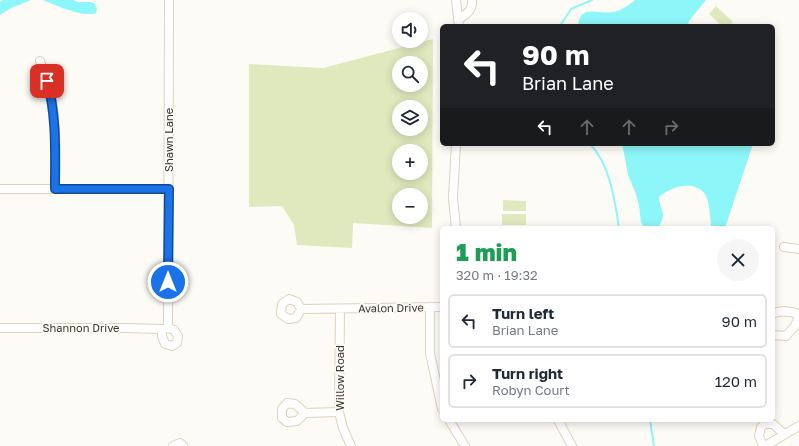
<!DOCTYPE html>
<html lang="en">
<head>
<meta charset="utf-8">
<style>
  body { margin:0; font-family:"Golos Text",sans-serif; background:#f6f6f7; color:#1f2937; height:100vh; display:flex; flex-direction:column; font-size:15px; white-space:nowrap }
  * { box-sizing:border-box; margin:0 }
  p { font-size:13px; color:#747a83 }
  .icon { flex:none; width:22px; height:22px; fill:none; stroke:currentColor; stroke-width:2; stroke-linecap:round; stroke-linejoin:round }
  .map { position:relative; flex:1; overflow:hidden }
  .panel { position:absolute; left:440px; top:226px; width:335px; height:196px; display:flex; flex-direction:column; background:#fff; border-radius:6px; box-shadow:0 2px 10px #0003 }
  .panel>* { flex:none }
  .top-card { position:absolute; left:440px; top:24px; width:335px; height:122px; border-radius:6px; box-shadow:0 2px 10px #0003; background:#202124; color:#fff; overflow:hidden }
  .fabs { position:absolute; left:392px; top:12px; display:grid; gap:8px }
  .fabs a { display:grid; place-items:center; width:36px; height:36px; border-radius:50%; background:#fff; box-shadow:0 2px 10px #0003; font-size:20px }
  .pin { position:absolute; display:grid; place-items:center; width:34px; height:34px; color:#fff; margin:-17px; border-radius:8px; box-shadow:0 2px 6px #0006 }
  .me { position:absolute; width:44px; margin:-22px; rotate:0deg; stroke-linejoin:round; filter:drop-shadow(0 0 3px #0008) }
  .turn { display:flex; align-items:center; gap:14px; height:84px; padding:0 16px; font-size:18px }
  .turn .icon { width:52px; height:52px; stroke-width:2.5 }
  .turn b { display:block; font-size:28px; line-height:34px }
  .lanes { display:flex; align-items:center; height:38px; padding:0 16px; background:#0003; justify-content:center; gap:20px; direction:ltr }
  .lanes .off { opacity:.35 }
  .round { display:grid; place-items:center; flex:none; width:42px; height:42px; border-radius:21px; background:#f6f6f7 }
  .overview { display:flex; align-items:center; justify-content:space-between; height:68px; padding:0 16px }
  h1 { font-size:24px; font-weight:800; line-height:30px; color:#1e9e55 }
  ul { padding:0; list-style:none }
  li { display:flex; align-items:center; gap:12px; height:54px; margin:0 8px 6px; padding:0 8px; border:2px solid #e0e1e3; border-radius:6px }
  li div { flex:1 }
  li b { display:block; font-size:15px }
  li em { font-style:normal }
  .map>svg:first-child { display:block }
  .green { fill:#e0e9bd; fill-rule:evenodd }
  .water { fill:#8df6f9 }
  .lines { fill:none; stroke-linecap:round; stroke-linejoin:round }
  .stream { stroke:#8df6f9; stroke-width:2 }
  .street-casing { stroke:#ddd3bb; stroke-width:10 }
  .street { stroke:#fff; stroke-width:8 }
  .route-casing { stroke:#114b97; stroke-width:10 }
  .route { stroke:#1a73e8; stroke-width:7 }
  .labels { text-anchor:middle; stroke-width:3.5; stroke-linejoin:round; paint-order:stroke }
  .street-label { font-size:11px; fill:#3c382e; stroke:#fdfbf6 }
</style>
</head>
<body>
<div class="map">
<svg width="799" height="446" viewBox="0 0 799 446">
  <rect width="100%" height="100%" fill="#fdfbf6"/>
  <!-- green -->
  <path class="green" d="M716,6L733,22L730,26H722L709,14Z
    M433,39L432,228L353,223L352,248L297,245L294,225L282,206L249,207V64L323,68ZM399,63H421V85H399ZM399,107H421V129H399ZM399,151H421V173H399ZM399,195H421V217H399Z
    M503,200L526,201V211H503Z
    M502,214H526V225H502Z"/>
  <!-- water -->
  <path class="water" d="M3,0H31L11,8L0,15V2Z
    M43,0H73L78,2H91L95,4L97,9L96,13C84,18 55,5 43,0Z
    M635,0H706L689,21L688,26H578C580,3 598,15 613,12C621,11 629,5 635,0Z
    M622,144H753L725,228H711C711,220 709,200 705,194C694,179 670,187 659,197C660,213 668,211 658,228H644L641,222L639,206L636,194L628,175L625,158Z"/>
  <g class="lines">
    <!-- stream -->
    <path class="stream" d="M560,26L571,9L592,0
      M590,144C610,164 615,201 619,228
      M650,420L654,446"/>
    <!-- street casing -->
    <g class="street-casing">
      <path id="street" d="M456,0L459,26
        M458,20C466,14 473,11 472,0
        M40,61C44,72 49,84 51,96C57,126 55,159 55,189
        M456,144L453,198L456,228
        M0,189H169
        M784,247L799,249
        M289,299L297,302L301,309L296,318L288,319L281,314L282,304Z
        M430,307V353L442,409
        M301,309L442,307
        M340,309L339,412L343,428L351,446
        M773,314C780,309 791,312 799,314
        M0,328H126L162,329
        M168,328L169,0
        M168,328L174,330L178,336L177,343L172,346L165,344L162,336V329Z
        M773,335L786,336L795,326L799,316
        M287,403L295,404L305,413L297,421L287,422L282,418V409Z
        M305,413L339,412
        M449,420L465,446
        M558,420L572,446
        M173,446L180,443L183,446
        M763,446L759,436L761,427L765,424H773L784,434
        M765,446L799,426"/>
    </g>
    <!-- street -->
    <use href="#street" class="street"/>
  </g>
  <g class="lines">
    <!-- route casing -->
    <g class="route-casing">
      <path id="route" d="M47,81C57,117 55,153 55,189H169L168,282"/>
    </g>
    <!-- route -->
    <use href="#route" class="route"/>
  </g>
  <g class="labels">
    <!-- street labels -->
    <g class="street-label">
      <text transform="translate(169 140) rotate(-90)" y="4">Shawn Lane</text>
      <text transform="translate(391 308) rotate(-1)" y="4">Avalon Drive</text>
      <text x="81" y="332">Shannon Drive</text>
      <text transform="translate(340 378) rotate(-90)" y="4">Willow Road</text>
    </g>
  </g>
</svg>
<div class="fabs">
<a><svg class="icon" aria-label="sound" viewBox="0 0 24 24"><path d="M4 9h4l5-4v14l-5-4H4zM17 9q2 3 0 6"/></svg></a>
<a><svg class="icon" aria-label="search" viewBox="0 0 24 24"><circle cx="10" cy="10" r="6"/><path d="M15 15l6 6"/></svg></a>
<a><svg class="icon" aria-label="layers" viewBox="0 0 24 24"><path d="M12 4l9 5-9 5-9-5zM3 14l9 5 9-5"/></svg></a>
<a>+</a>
<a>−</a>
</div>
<div class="pin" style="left:47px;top:81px;background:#d93025"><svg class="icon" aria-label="arrive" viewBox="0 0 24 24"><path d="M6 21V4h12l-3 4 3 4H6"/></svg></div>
<svg class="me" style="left:168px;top:282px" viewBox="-20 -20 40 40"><circle r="17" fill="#1a73e8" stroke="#fff" stroke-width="3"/><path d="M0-11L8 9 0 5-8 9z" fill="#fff"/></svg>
<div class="top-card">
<div class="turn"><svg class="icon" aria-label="left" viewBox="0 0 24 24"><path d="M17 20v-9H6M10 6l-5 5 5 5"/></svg><div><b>90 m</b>Brian Lane</div></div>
<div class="lanes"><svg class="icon" aria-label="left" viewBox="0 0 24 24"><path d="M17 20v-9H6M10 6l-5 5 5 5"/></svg><svg class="icon off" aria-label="ahead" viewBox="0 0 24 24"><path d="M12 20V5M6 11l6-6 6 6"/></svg><svg class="icon off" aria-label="ahead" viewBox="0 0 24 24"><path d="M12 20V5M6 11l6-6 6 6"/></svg><svg class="icon off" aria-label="right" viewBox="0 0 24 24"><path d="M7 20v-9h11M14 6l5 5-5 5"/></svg></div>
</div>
<section class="panel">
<div class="overview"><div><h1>1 min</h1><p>320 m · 19:32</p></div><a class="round"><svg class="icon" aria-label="close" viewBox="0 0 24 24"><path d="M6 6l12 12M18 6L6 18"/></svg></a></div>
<ul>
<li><svg class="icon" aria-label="left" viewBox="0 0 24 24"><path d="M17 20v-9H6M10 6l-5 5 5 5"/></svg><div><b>Turn left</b><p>Brian Lane</p></div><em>90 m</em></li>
<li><svg class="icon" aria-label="right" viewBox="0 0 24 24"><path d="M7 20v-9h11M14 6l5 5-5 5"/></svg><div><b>Turn right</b><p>Robyn Court</p></div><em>120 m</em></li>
</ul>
</section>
</div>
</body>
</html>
